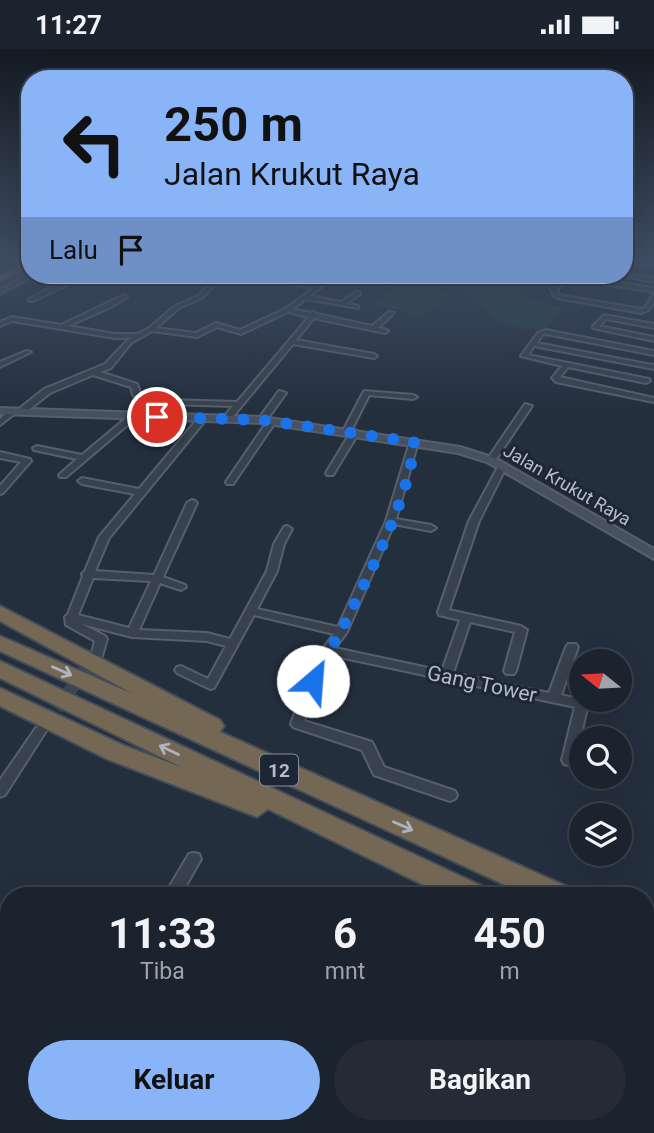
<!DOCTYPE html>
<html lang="id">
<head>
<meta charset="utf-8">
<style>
  body { margin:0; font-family:Roboto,sans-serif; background:#242b36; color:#f1f3f6; height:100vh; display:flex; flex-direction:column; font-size:26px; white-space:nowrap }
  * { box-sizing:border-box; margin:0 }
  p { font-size:23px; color:#a0a4aa }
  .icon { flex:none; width:38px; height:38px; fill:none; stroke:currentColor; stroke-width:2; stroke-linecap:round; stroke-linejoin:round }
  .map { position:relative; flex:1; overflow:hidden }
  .sheet { position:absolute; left:0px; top:838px; width:654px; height:247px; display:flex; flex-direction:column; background:#1b232e; border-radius:28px 28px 0 0; box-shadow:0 7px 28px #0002,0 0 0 2px #39404a }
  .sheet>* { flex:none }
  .banner { position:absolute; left:21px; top:21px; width:612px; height:214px; border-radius:28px; box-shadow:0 7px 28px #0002,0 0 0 2px #39404a; background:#8ab4f8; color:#111; overflow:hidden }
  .needle { width:46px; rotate:288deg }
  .tools { position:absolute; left:569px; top:600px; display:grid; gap:14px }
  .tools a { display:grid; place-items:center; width:63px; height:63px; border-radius:50%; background:#1b232e; box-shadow:0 7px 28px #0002,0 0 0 2px #39404a; font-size:35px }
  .pin { position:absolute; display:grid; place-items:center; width:60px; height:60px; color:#fff; margin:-30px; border:4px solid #fff; border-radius:50%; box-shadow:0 2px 7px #0007 }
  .me { position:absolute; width:77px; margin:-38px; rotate:27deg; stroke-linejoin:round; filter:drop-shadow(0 0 5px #0008) }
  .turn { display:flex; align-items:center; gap:24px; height:147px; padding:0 28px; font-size:32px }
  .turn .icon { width:91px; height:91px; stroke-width:2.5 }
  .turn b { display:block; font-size:49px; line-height:60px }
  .then { display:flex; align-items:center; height:66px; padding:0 28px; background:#0003; gap:14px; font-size:26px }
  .eta { display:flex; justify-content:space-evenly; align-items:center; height:119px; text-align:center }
  .eta b { font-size:42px; font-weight:700; line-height:49px }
  .button { display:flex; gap:14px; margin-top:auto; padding:14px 28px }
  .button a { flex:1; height:80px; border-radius:42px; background:#8ab4f8; color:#111; font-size:28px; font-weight:700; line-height:80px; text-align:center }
  .button a+a { background:#242b36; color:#f1f3f6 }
  .status { display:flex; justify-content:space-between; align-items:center; height:49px; padding:0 35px; background:#1b232e; direction:ltr }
  .status svg { height:19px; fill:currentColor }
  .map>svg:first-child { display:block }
  .green { fill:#263c3f }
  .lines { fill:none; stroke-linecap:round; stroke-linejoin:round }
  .river { fill:#394c67; fill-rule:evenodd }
  .street-tunnel { stroke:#3a4453; stroke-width:13; stroke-dasharray:13 6; stroke-linecap:butt }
  .street-casing { stroke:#565f6c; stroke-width:4 }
  .secondary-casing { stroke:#565f6c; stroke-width:4 }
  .highway-casing { stroke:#434c59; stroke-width:4 }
  .street { fill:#38414e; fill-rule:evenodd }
  .secondary { fill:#465061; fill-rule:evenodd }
  .highway { fill:#746855; fill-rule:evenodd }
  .oneway { stroke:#aeb4bd }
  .route { stroke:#1a73e8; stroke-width:12; stroke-dasharray:0 21.6 }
  .labels { text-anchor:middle; stroke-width:6; stroke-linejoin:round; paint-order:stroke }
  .far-street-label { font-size:18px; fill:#b4bcc9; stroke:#1d2633 }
  .shield { fill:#1d2633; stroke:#878f9c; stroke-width:2 }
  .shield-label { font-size:19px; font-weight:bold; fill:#b4bcc9 }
  .street-label { font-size:21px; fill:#b4bcc9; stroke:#1d2633 }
</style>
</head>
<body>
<div class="status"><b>11:27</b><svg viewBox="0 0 49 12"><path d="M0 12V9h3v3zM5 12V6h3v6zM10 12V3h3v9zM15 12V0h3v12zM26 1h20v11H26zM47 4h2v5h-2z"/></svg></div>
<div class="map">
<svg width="654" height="1084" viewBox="0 0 654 1084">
  <rect width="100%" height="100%" fill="#242f3e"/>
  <!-- green -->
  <path class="green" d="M368,226H413L452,245L462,237L468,226H522L523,237L535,252L563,258L545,282C533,280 515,280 505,275C481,263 486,248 452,245L422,267L370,255L393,239Z"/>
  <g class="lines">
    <!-- river -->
    <path class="river" d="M625,213L654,215V221L625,219Z"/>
    <!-- street-tunnel -->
    <path class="street-tunnel" d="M45,675L94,609"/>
    <!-- street casing -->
    <g class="street-casing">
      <path id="street" d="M625,225L654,229V233L619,226Z
        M55,226H62L53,233L59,235L77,228L82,229L33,252H29V250L54,237L45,233Z
        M137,226H175L282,230L318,236L330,226H336L310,247L341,253L356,243H360V245L347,254L358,257V259L306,250L292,260L311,264L314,263L317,265L372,277L389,263L394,264L378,279L387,281L388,282L385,284L314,269L296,291L374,305L377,307L374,309L293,295L230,371H224L223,369L233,357L168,355L137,348L133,346L131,338L93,326L50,344L25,364H19V360L44,340L105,315L127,292L131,289H115L13,272L0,277V273L12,268L61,276L124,246L127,248L111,258L68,277L115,285H138L149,279L175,257L198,247L213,231L140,228ZM219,231L282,234L314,239L285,260L240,281L216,274L196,284L156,279L179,259L202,249ZM288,263L309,268L237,353L168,351L140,344L137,335L100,323L111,319L131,294L152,282L197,288L217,278L241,285Z
        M435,226H441L444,234H440Z
        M544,226H550L555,237L565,226H570L654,239V243L568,229L557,241L559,246L641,260L645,259L652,247L654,246V253L649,261L641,264L557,249L554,247Z
        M604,266L654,275V279L606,270L599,277L654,288V292L593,279V277Z
        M546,281L654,302V306L546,285L542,286L537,294L652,316H654V320L534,297L528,306L649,330L650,332L646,334L568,318L560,328L654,349V353L556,333L552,329L562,317L521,307L538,284Z
        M26,302L31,303L0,318V313Z
        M279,342L286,344L265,373H259L258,371Z
        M364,342L413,346L417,348L413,350L369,346L350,384H344L343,382Z
        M525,355L532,357L494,413H488L487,411Z
        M11,360H17L18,362L0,376V370Z
        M131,365H134L138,367L66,428H60L59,426L77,410L34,401L33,399L37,397L82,406Z
        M201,366H204L208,368L109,489L95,522L154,526L187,454L192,451L195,452L197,454L163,528L185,536L186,538L181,541L160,534L139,581L207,584L230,590L267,522L274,495L284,478L287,477L292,480L284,495L277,522L257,560L338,578L386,472L410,393L414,391L418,393L396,470L431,476L436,479L431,482L394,475L347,583L335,599L442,622L460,571L439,566L438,563L469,472L498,418L502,415L505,416L506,418L479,472L449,561L521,577L527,581L516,622L514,625H506L504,622L515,583L470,573L453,624L549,644L566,598L568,595H576L578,598L561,646L586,652L588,655L574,715L569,716L564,715L562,711L575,658L330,606L326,611L304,672L372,693L384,718L455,742L457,746L455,750L450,752L374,726L362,701L293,678L291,675L315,610L334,585L254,566L214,639L210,640L177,624L175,621L177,618L181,617L208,630L226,597L207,592L132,588L82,575L105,587L107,590L102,607H94L92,604L95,592L66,576L65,568L68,565L83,527L82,525L85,522L99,488L135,445L82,435L78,432L82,429L139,440ZM93,529L151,532L129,579L78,566Z
        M269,370H272L276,372L233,435H227L226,433Z
        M352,381H355L359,383L333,426H327L326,424Z
        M0,403L30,410L31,412L3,444L0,445V437L21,413L0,409Z
        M40,677L44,679L46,682L44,685L5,746L0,748V731L36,679Z
        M194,804L199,805L201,810L180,847H164L189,805Z
        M26,1076H46L43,1084H23Z
        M206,1076H224L221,1084H203Z"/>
    </g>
    <!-- secondary casing -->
    <g class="secondary-casing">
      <path id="secondary" d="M29,224L36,226L0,245V240Z
        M0,359L262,368L460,398L495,409L654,500V510L487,413L458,404L262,374L0,365Z"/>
    </g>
    <!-- highway casing -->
    <g class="highway-casing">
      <path id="highway" d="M30,212V219L0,233V226Z
        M0,557L220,671L224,677L220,683L568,838L572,847H529L0,602V587L133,645L0,572Z
        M0,612L484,838L488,847H446L268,760L257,768L107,710L0,657V639L123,696L183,719L0,629Z
        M646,873L654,876V904L646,901Z
        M646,911L654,914V945L646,942Z"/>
    </g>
    <!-- street -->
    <use href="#street" class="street"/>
    <!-- secondary -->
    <use href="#secondary" class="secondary"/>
    <!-- highway -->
    <use href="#highway" class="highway"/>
  </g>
  <!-- one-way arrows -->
  <defs><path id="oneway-shaft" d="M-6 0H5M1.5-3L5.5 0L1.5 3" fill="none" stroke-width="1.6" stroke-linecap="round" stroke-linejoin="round" transform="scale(1.75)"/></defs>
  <g class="oneway">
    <use href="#oneway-shaft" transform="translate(62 622) rotate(24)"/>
    <use href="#oneway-shaft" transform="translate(169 701) rotate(-154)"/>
    <use href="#oneway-shaft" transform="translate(403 777) rotate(24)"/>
  </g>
  <!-- sky -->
  <linearGradient id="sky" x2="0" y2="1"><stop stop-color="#141a22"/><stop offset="0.58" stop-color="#3f4d63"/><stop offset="1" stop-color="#3f4d63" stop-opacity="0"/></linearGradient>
  <rect width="654" height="361" fill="url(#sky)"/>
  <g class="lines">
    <!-- route -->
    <path class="route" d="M157,368L262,371L414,393C411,447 366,531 342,580C333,598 320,612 313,632"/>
  </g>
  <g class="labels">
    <!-- far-street labels -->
    <g class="far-street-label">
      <text transform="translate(567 436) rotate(30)" y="6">Jalan Krukut Raya</text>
    </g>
    <!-- shield labels -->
    <rect class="shield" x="260" y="705.5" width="38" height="31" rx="5"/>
    <g class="shield-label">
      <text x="279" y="728">12</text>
    </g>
    <!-- street labels -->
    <g class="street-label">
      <text transform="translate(482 635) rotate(12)" y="7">Gang Tower</text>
    </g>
  </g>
</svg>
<div class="tools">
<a><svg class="needle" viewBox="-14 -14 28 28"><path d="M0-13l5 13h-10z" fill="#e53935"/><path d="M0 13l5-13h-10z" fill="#a0a4aa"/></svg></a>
<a><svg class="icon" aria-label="search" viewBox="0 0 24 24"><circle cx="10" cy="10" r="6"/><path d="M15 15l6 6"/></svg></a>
<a><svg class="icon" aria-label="layers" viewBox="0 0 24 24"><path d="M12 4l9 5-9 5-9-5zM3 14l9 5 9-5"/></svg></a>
</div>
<div class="pin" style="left:157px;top:368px;background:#d93025"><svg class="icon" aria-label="arrive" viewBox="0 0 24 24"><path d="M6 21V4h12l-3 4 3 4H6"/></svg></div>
<svg class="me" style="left:313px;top:632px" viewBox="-20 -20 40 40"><circle r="19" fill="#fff"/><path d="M0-13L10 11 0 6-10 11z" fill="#1a73e8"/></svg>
<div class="banner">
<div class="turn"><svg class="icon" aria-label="left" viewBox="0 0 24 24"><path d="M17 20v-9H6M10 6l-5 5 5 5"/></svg><div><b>250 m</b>Jalan Krukut Raya</div></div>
<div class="then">Lalu<svg class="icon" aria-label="arrive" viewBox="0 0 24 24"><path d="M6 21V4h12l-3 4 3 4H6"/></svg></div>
</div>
<section class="sheet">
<div class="eta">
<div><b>11:33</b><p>Tiba</p></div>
<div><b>6</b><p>mnt</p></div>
<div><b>450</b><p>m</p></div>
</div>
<div class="button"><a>Keluar</a><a>Bagikan</a></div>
</section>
</div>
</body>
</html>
